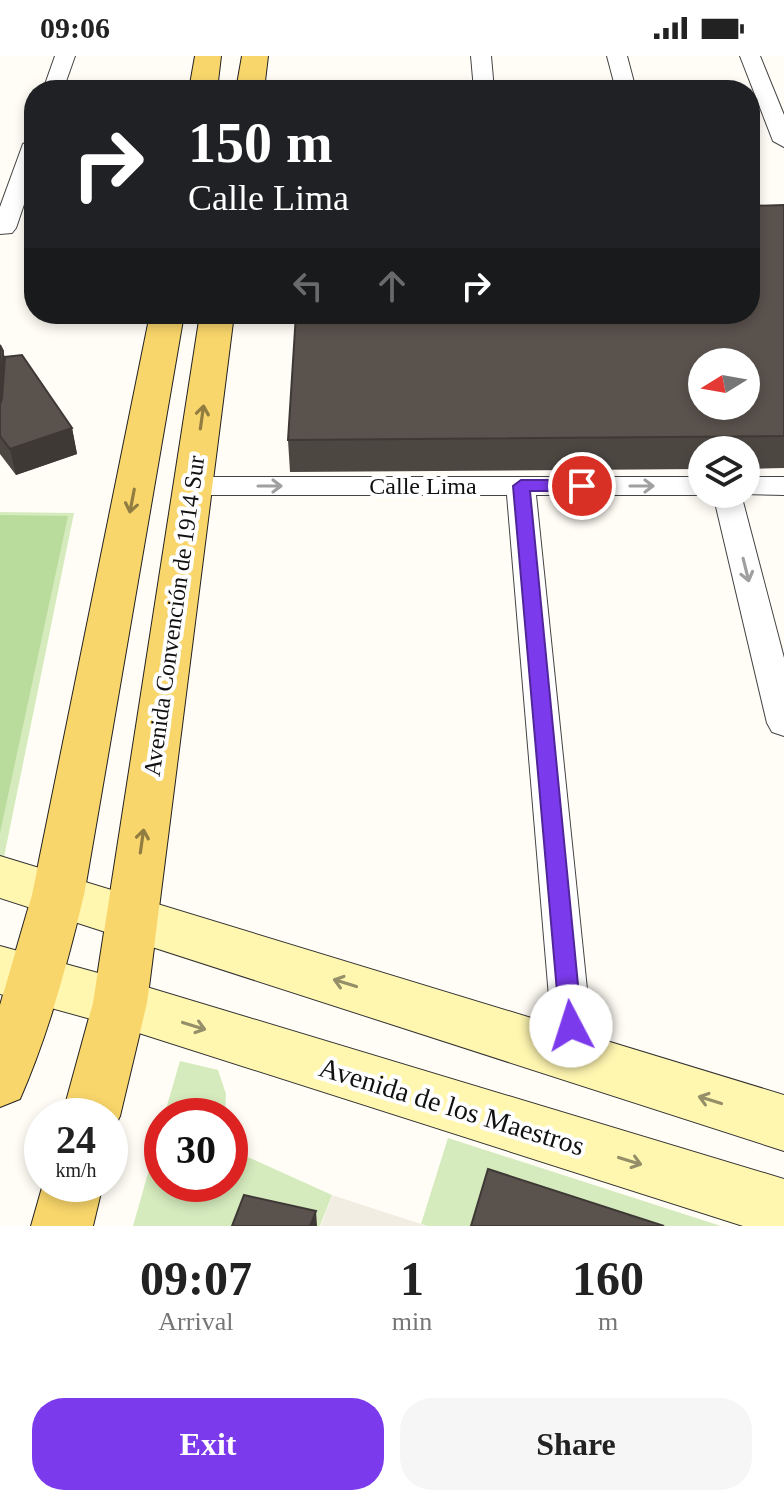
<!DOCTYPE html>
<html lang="en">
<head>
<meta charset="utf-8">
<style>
  body { margin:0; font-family:"Times New Roman",serif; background:#f6f6f6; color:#222; height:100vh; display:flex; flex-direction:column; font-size:30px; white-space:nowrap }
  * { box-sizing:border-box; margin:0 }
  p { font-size:26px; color:#767676 }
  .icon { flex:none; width:44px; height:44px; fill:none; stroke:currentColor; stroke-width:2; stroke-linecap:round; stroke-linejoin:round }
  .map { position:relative; height:1170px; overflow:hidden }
  .side { display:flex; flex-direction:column; background:#fff; flex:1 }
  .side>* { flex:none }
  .guide { position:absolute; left:24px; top:24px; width:736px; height:244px; border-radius:32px; box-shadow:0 4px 12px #0003; background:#202124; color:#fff; overflow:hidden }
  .needle { width:52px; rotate:259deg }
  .fabs { position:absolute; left:688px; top:292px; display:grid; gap:16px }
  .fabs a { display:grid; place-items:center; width:72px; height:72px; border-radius:50%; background:#fff; box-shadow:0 4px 12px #0003; font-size:40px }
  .speed { position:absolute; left:24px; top:1042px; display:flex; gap:16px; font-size:40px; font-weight:700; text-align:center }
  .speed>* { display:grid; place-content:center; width:104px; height:104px; border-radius:50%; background:#fff; box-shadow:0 4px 12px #0003; line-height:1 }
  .speed small { font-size:20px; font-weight:400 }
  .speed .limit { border:12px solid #d22; background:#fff; color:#111 }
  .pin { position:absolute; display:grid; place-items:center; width:68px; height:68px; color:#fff; margin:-34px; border:4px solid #fff; border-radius:50%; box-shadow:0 2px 8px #0007 }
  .me { position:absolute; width:88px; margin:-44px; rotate:355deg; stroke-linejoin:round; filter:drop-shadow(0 0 6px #0008) }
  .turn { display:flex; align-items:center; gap:28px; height:168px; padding:0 32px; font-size:36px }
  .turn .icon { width:104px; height:104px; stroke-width:2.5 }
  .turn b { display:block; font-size:56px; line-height:68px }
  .lanes { display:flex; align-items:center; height:76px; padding:0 32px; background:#0003; justify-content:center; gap:40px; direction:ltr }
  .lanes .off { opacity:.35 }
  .eta { display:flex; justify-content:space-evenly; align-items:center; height:136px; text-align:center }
  .eta b { font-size:48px; font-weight:700; line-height:56px }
  .button { display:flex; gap:16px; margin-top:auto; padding:16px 32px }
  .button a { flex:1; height:92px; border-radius:32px; background:#7c3aed; color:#fff; font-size:32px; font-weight:700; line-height:92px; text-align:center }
  .button a+a { background:#f6f6f6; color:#222 }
  .status { display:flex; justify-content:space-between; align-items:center; height:56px; padding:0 40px; background:#fff; direction:ltr }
  .status svg { height:22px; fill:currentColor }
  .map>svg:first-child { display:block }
  .green { fill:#d5ebbd }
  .forest { fill:#b9dc9c }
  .plaza { fill:#f1ede2 }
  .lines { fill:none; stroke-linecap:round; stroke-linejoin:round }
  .street-casing { stroke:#444; stroke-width:2 }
  .secondary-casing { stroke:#333; stroke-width:2 }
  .primary-casing { stroke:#222; stroke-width:2 }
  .street { fill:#fff; fill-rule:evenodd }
  .secondary { fill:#fff6b0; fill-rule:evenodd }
  .primary { fill:#f9d66b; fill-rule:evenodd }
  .wall { fill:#4d4742 }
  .shaded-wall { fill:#3f3936 }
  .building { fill:#5a524d; stroke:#3f3936; stroke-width:2; fill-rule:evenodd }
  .oneway { stroke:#917d42 }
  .oneway2 { stroke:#a0a0a0 }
  .oneway3 { stroke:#948f68 }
  .route { fill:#7c3aed; stroke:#51269a; stroke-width:2 }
  .labels { text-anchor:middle; stroke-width:8; stroke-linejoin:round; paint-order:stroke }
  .street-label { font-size:24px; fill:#111; stroke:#fff }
  .near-street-label { font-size:28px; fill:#111; stroke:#fff }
</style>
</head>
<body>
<div class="status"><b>09:06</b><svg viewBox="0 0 49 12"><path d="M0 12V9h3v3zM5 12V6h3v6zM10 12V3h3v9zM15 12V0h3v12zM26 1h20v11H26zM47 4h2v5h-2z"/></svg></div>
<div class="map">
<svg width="784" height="1170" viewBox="0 0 784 1170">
  <rect width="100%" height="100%" fill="#fffdf5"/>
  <!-- green -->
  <path class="green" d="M0,456L74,457L4,801L0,800Z
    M180,1005L218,1014L226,1038L225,1060H164Z
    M162,1068V1128H230V1093L332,1139L320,1170H133Z
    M448,1082L721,1170H427L421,1168Z"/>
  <!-- forest -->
  <path class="forest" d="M0,459L68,460L0,777Z"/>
  <!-- plaza -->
  <path class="plaza" d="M332,1139L427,1170H321Z"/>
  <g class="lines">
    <!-- street casing -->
    <g class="street-casing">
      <path id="street" d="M55,0H75L63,34H43Z
        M471,0H491L494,34H474Z
        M607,0H627L636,34H616Z
        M740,0H760L784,59V91L773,85Z
        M34,82V119L16,172L12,177L0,178V151L23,88Z
        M192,421H702V438H707L702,439H536L594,1001L588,1014L574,1020L560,1014L554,1001L507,439H192L182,437L178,430L182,423Z
        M746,421H784V439L741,438L784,602V680L772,676L767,667L713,438H746Z"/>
    </g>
    <!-- secondary casing -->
    <g class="secondary-casing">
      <path id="secondary" d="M0,800L784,1039V1095L0,842Z
        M0,890L120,923L784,1123V1170H743L120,971L0,938Z"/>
    </g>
    <!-- primary casing -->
    <g class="primary-casing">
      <path id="primary" d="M195,0H221L217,34H189Z
        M242,0H268L264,34H236Z
        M150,258H184L84,839C67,908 49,977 20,1043L0,1051V949L32,839Z
        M200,258H234L147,947L120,1060L110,1080V1060H62L93,947Z
        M43,1128H103L93,1170H31Z"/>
    </g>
    <!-- street -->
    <use href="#street" class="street"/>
    <!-- secondary -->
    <use href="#secondary" class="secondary"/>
    <!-- primary -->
    <use href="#primary" class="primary"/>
  </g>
  <!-- wall -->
  <path class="wall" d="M784,149V412L746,413V394H702V413L290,416L288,384Z
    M0,289L5,301L72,372L77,398L16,419L0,398Z"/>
  <!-- shaded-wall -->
  <path class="shaded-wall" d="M3,295L11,327L0,380V337Z
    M72,372L77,398L16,419L10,393Z
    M316,1155L317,1170H310Z"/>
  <!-- building -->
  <path class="building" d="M784,149V380L288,384L296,258H750V150ZM702,306H746V350H702Z
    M0,289L3,295L0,337Z
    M22,299L72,372L10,393L0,380V348L2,343L5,301Z
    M488,1113L664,1170H471Z
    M244,1139L316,1155L310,1170H232Z"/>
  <!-- one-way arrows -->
  <defs><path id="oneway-shaft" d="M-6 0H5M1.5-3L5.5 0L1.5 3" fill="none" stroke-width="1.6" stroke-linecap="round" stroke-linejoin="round" transform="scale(2)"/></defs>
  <g class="oneway">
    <use href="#oneway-shaft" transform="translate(202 361) rotate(-82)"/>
    <use href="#oneway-shaft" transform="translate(132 445) rotate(101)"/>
    <use href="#oneway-shaft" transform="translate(142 785) rotate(-82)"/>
  </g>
  <g class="oneway2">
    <use href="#oneway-shaft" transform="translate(270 430)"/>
    <use href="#oneway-shaft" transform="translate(642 430)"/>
    <use href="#oneway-shaft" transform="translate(746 514) rotate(76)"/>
  </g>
  <g class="oneway3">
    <use href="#oneway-shaft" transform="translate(345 927) rotate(-163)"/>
    <use href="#oneway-shaft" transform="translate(194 970) rotate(17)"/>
    <use href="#oneway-shaft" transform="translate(710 1044) rotate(-163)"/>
    <use href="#oneway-shaft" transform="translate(630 1105) rotate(17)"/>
  </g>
  <!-- route -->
  <path class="route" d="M521,424H582L590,430L582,435H530L582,970L579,977L571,980L563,977L560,970L513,430Z"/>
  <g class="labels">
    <!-- street labels -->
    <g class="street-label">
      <text x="423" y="438">Calle Lima</text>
      <text transform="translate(174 560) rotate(-82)" y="8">Avenida Convención de 1914 Sur</text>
    </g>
    <!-- near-street labels -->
    <g class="near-street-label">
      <text transform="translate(452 1050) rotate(17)" y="10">Avenida de los Maestros</text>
    </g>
  </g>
</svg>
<div class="fabs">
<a><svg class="needle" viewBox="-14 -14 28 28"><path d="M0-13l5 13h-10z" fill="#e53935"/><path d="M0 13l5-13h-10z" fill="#767676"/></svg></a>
<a><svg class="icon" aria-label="layers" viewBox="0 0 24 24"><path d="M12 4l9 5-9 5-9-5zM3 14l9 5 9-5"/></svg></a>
</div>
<div class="speed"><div>24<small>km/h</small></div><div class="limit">30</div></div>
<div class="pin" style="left:582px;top:430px;background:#d93025"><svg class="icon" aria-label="arrive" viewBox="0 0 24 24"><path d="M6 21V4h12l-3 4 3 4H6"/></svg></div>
<svg class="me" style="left:571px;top:970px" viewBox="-20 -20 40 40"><circle r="19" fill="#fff"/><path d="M0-13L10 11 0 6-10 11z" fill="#7c3aed"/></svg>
<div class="guide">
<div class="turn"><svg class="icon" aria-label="right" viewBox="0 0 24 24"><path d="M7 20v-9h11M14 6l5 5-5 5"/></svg><div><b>150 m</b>Calle Lima</div></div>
<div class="lanes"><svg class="icon off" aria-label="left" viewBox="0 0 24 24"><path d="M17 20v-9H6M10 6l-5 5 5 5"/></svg><svg class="icon off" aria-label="ahead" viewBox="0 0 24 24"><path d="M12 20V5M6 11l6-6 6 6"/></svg><svg class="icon" aria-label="right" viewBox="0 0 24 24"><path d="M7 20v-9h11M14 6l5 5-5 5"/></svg></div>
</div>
</div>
<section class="side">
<div class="eta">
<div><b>09:07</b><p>Arrival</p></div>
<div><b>1</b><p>min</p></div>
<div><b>160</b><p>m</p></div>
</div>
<div class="button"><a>Exit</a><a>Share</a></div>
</section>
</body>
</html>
